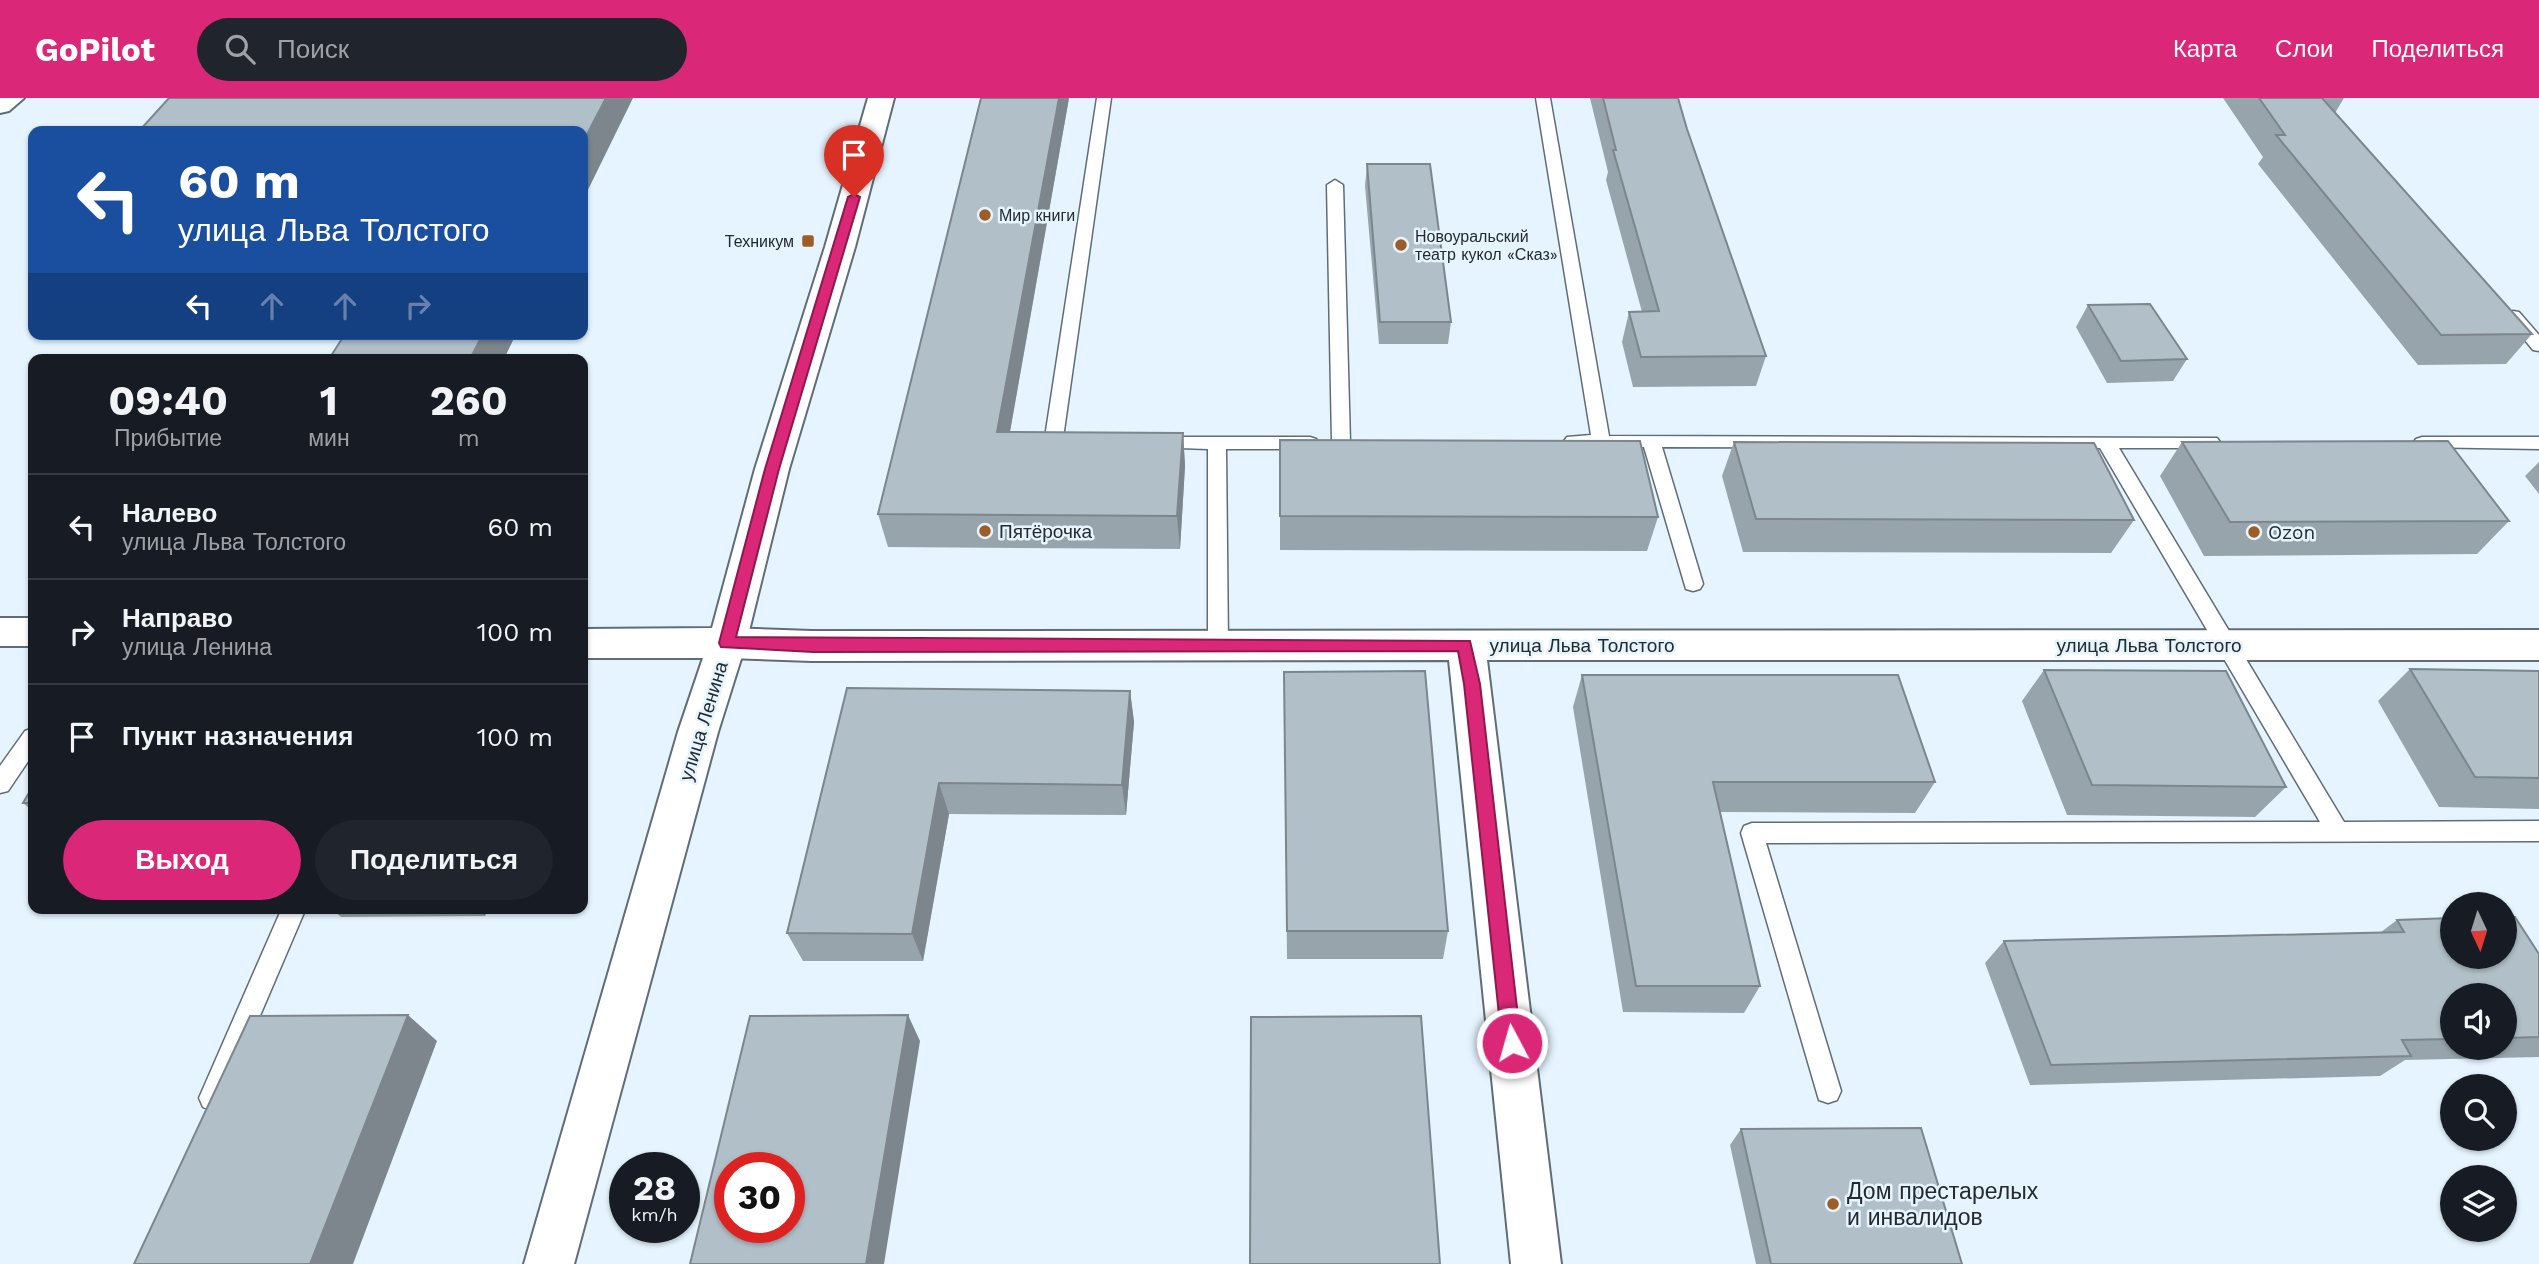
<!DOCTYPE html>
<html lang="ru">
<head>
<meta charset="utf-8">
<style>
  body { margin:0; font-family:"Work Sans",sans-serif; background:#20242c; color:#f1f3f6; height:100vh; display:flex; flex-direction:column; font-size:26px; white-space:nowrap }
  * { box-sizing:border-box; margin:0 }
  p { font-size:23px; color:#9ea1a6 }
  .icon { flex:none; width:38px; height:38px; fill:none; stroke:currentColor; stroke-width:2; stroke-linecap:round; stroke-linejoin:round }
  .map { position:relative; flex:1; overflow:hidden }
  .sheet { position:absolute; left:28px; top:256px; width:560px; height:560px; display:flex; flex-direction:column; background:#171b24; border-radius:14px; box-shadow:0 2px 5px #0004 }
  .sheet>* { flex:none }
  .hud { position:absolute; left:28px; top:28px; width:560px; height:214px; border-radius:14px; box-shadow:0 2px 5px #0004; background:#1a4fa0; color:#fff; overflow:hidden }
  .needle { width:46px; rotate:176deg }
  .controls { position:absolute; left:2440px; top:794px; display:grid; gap:14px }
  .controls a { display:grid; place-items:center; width:77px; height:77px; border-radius:50%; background:#171b24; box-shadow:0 2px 5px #0004; font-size:35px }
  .speed { position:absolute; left:609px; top:1054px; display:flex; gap:14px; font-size:35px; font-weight:700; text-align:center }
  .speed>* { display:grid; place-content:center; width:91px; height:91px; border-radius:50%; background:#171b24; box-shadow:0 2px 5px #0004; line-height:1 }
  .speed small { font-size:18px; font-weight:400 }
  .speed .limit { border:10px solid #d22; background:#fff; color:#111 }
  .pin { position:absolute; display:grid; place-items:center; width:60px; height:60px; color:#fff; margin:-72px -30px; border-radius:50% 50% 50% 0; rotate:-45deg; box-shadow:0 0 7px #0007 }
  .pin .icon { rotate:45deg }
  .me { position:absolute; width:77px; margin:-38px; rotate:354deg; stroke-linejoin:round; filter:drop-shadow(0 0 5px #0008) }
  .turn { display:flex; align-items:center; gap:24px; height:147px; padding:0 35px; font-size:32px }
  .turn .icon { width:91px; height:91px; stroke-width:2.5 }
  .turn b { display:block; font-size:49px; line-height:60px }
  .lanes { display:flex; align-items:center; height:66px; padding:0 35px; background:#0003; justify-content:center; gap:35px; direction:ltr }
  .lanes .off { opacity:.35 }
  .eta { display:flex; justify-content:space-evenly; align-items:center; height:119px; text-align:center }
  .eta b { font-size:42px; font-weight:700; line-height:49px }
  .button { display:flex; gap:14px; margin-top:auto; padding:14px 35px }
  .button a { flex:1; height:80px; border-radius:42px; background:#db2777; color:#fff; font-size:28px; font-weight:700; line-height:80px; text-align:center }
  .button a+a { background:#20242c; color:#f1f3f6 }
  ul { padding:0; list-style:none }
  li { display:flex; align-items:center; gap:21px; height:105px; padding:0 35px; border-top:2px solid #363941 }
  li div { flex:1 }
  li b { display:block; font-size:26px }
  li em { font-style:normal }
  header { display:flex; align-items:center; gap:42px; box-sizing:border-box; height:98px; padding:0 35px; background:#db2777; color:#fff }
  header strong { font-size:33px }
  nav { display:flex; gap:38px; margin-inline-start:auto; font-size:24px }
  .search { width:490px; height:63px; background:#20242c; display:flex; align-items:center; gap:18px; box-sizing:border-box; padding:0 24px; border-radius:38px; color:#9ea1a6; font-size:26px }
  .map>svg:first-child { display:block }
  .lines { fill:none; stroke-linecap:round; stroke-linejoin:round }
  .lane-casing { stroke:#606d75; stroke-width:3 }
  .street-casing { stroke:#606d75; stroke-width:4 }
  .secondary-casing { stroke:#606d75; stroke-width:4 }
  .lane { fill:#fff; fill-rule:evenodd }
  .street { fill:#fff; fill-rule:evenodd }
  .secondary { fill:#fff; fill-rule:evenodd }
  .wall { fill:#98a4ac; fill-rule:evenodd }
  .shaded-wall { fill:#7c868c }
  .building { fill:#b1bfc8; stroke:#7c868c; stroke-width:2; fill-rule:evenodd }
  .route { fill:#db2777; stroke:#8e194d; stroke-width:2 }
  .poi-dot { fill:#9d5d27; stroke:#e5f4fe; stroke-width:2.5 }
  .labels { text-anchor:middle; stroke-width:5; stroke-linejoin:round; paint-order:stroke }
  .far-poi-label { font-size:16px; fill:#242a2d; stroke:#e5f4fe; text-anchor:start }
  .poi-label { font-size:19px; fill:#242a2d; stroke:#e5f4fe; text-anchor:start }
  .street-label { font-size:19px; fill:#242a2d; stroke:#e5f4fe }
  .near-poi-label { font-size:23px; fill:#242a2d; stroke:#e5f4fe; text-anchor:start }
</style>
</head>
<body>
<header>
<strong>GoPilot</strong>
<div class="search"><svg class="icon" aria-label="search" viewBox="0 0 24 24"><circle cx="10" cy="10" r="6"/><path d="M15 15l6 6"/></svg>Поиск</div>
<nav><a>Карта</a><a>Слои</a><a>Поделиться</a></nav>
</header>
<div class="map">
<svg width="2539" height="1166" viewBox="0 0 2539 1166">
  <rect width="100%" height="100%" fill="#e5f4fe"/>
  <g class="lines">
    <!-- lane casing -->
    <g class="lane-casing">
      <path id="lane" d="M1097,0H1111L1063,340L1074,342L1077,346L1074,350C1065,353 1056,353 1047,350L1044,346Z
        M1536,0H1550L1609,338L2217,340L2220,344L2217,348L2211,350H2119L2344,724L2539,723V743L1766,745L1841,993L1837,1002L1828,1005L1819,1002L1741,735L1744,728L1752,725L2320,724L2100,350L1662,349L1703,486L1700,491L1693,493L1686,491L1644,349H1573L1567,347L1564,343L1567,339L1591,337Z
        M1335,82L1343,87L1350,344L1347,348H1335L1332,344L1327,87Z
        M2513,213L2519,214L2539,237V253L2533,252L2505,218Z
        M1156,339H1310L1316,341L1319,345L1316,349L1310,351H1226L1228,547L1225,553L1218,555L1211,553L1208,547V351L1150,349L1147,345L1150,341Z
        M2422,339H2539V351L2416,349L2413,345L2416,341Z
        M33,630V656L8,693L0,695V668L25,633Z
        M282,810H306L221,1009L212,1013L203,1009L199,1000Z"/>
    </g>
    <!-- street casing -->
    <g class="street-casing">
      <path id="street" d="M0,0H24L9,13L0,15Z
        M727,530L812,533L2539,532V562H1487L1561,1166H1511L1449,562L812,563L727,560L714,555L708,545L714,535Z"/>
    </g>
    <!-- secondary casing -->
    <g class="secondary-casing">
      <path id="secondary" d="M868,0H894L855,149L789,371L746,545L718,634L574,1166H524L678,634L703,560H583V531L712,530L755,371L825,149Z
        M0,520H33V548H0Z"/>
    </g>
    <!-- lane -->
    <use href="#lane" class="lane"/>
    <!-- street -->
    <use href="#street" class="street"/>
    <!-- secondary -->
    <use href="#secondary" class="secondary"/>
  </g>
  <!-- wall -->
  <path class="wall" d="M1069,0L1010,334L1183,335L1185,368L1180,451L888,449L878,416Z
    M1590,0H1678L1687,31L1766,258L1756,288L1633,289L1622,244L1629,214H1642L1606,82L1608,74Z
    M2223,0H2344L2335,15L2532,236L2506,266L2418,267L2258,66L2263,59Z
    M1367,66L1451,224L1448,246H1379L1365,88Z
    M2088,207L2187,261L2173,283L2107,285L2076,229Z
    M1280,342L1658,419L1647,453L1280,452Z
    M1734,344L2134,422L2111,455L1743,454L1722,378Z
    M2182,344L2509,423L2477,456L2204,458L2160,378Z
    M2539,364V396L2525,378Z
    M2410,571L2539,573V711L2439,709L2378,603Z
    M2044,572L2286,689L2255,719L2067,717L2022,603Z
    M1284,574L1448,833L1443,861H1287Z
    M1582,577L1935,684L1915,715L1720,714L1760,888L1744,915L1623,914L1573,609Z
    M847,590L1130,593L1134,624L1126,717L949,716L923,863H803L787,835Z
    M33,688V713L23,705Z
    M331,810H487L485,818L341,819Z
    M2397,822L2539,856V959L2405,962L2380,978L2030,987L1985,865L2004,843L2381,834ZM2452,898H2504V950H2452Z
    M1741,1031L1962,1166H1756L1730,1047Z"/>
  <!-- shaded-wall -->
  <path class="shaded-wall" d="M606,0H633L583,102V44Z
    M1059,0H1069L1004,367L997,334Z
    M483,236H516L504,261H470Z
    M1183,335L1185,368L1180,451L1177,418Z
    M1130,593L1134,624L1126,717L1122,687Z
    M939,685L949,716L923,863L912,836Z
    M478,810H487L485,818Z
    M408,917L437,943L353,1166H310Z
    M908,917L920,943L884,1166H866Z"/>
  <!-- building -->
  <path class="building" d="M169,0H606L583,44V33H133L134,32H140Z
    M981,0H1059L997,334L1183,335L1177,418L878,416Z
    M1603,0H1678L1687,31L1766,258L1641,259L1629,214L1659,213L1613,52H1616Z
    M2259,0H2322L2532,236L2441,237L2276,37H2285Z
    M1367,66H1430L1451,224H1380Z
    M2150,206L2187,261L2121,263L2088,207Z
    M345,236H483L470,261H329Z
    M1280,342L1640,343L1658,419L1280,418Z
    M2448,343L2509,423L2230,424L2182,344Z
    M1734,344L2094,345L2134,422L1756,421Z
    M2410,571L2539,573V680L2475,679Z
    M2044,572L2226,573L2286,689L2092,687Z
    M1425,573L1448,833H1287L1284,574Z
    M1582,577H1898L1935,684H1713L1760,888H1636Z
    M847,590L1130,593L1122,687L939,685L912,836L787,835Z
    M33,688V705H23Z
    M2504,819H2515L2539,856V939L2504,940V898H2452V941L2402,942L2411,958L2051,967L2004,843L2404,834L2397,822L2452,820V859H2504Z
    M408,917L310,1166H134L250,918Z
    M908,917L866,1166H690L750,918ZM730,1069H789V1129H730Z
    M1421,918L1440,1166H1250L1251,919Z
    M1921,1030L1962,1166H1771L1741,1031Z"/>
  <!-- route -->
  <path class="route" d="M854,96L860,99L779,371L736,539L1470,543L1480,586L1521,945L1519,951L1512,954L1505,951L1502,945L1464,586L1458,553L813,554L721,549L719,545L765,371L848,99Z"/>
  <!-- markers -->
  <g class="poi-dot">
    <circle cx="985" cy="117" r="7"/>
    <rect x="801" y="136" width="14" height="14" rx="3.5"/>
    <circle cx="1401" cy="147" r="7"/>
    <circle cx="985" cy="433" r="7"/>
    <circle cx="2254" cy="434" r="7"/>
    <circle cx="1833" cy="1106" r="7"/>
  </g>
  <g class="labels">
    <!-- far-poi labels -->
    <g class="far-poi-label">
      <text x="999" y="123">Мир книги</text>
      <text x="1415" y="144">Новоуральский<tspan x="1415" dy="18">театр кукол «Сказ»</tspan></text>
      <text x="794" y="149" text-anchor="end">Техникум</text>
    </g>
    <!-- poi labels -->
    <g class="poi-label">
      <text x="999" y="440">Пятёрочка</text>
      <text x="2268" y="441">Ozon</text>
    </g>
    <!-- street labels -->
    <g class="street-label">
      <text x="1582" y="554">улица Льва Толстого</text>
      <text x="2149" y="554">улица Льва Толстого</text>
      <text transform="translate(703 623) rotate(-73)" y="7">улица Ленина</text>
    </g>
    <!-- near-poi labels -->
    <g class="near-poi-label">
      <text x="1847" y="1101">Дом престарелых<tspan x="1847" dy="26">и инвалидов</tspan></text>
    </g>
  </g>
</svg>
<div class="controls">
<a><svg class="needle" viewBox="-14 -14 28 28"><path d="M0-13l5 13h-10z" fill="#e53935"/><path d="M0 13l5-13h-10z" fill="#9ea1a6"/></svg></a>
<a><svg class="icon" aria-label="sound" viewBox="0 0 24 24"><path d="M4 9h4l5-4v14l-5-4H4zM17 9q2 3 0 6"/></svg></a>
<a><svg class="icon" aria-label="search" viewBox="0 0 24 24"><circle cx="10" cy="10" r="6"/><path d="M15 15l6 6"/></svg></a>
<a><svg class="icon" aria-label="layers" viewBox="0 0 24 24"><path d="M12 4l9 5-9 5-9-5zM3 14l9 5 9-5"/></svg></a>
</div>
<div class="speed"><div>28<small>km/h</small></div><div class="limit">30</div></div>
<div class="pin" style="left:854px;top:99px;background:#d93025"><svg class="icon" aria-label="arrive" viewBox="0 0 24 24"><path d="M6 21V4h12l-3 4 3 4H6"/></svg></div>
<svg class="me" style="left:1512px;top:945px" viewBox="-20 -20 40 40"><circle r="17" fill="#db2777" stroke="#fff" stroke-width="3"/><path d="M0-11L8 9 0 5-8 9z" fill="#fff"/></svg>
<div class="hud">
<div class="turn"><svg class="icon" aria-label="left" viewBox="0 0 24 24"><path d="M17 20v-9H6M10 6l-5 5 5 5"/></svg><div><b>60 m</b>улица Льва Толстого</div></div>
<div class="lanes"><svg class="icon" aria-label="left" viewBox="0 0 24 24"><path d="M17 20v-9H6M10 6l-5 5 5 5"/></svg><svg class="icon off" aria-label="ahead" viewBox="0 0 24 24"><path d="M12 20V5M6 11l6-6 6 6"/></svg><svg class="icon off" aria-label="ahead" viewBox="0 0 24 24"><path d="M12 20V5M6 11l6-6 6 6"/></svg><svg class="icon off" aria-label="right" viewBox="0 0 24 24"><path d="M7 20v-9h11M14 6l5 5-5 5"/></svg></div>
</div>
<section class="sheet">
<div class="eta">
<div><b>09:40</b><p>Прибытие</p></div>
<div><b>1</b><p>мин</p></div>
<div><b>260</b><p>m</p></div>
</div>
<ul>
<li><svg class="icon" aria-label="left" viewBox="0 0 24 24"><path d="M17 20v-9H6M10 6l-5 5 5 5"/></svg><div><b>Налево</b><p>улица Льва Толстого</p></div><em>60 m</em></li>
<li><svg class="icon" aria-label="right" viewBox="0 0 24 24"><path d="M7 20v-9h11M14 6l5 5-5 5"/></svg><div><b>Направо</b><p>улица Ленина</p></div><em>100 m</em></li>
<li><svg class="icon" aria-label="arrive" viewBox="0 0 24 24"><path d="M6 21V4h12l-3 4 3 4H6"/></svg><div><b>Пункт назначения</b></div><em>100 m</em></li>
</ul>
<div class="button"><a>Выход</a><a>Поделиться</a></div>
</section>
</div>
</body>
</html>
